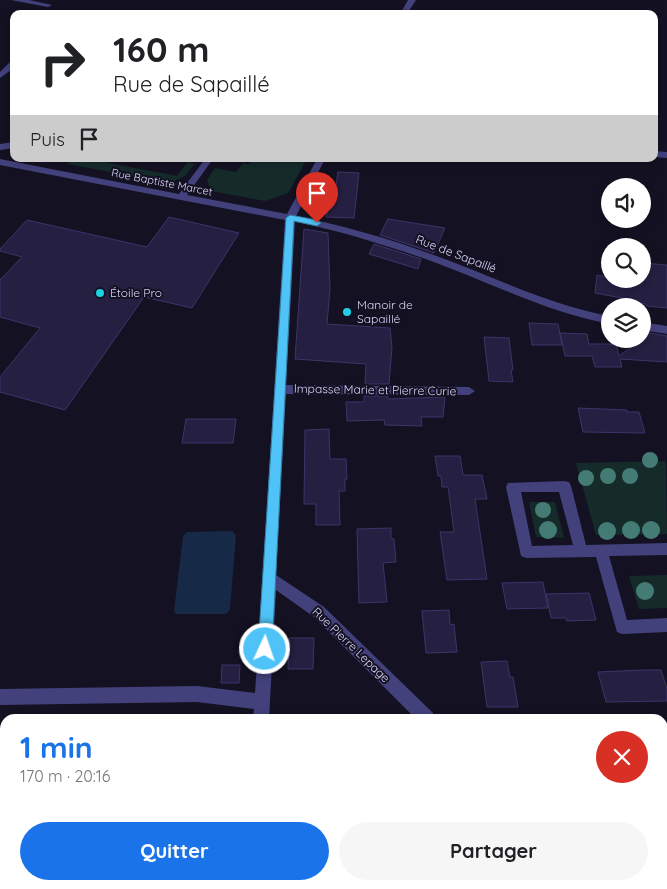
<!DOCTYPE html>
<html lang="fr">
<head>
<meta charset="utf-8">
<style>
  body { margin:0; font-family:Quicksand,sans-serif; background:#f6f6f6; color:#202124; height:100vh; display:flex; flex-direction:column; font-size:19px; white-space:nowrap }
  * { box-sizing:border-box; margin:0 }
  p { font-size:16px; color:#757577 }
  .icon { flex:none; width:28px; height:28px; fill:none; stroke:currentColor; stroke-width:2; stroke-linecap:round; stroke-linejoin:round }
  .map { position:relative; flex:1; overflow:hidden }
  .sheet { position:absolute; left:0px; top:714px; width:668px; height:176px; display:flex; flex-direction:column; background:#fff; border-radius:15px 15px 0 0; box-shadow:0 2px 8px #0003 }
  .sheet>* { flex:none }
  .top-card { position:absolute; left:10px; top:10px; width:648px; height:152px; border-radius:10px; box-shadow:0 2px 8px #0003; background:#fff; color:#202124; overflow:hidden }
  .buttons { position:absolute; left:601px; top:178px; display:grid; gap:10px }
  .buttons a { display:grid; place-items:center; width:50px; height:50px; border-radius:50%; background:#fff; box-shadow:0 2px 8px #0003; font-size:25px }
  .pin { position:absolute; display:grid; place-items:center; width:42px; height:42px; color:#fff; margin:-51px -21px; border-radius:50% 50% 50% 0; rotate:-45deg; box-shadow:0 0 5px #0007 }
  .pin .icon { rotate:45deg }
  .me { position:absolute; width:55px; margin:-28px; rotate:3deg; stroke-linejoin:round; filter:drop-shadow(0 0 4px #0008) }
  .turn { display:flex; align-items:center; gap:18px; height:105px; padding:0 20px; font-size:22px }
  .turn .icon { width:65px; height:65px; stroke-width:2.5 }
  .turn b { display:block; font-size:35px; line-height:42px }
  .then { display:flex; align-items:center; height:48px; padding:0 20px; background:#0003; gap:10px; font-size:19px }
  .round { display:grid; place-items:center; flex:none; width:52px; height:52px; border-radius:26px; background:#f6f6f6 }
  .overview { display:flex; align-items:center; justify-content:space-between; height:85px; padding:0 20px }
  h1 { font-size:30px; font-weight:700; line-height:38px; color:#1a73e8 }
  .cta { display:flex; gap:10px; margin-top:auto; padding:10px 20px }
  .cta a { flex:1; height:58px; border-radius:30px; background:#1a73e8; color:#fff; font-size:20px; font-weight:700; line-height:58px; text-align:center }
  .cta a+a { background:#f6f6f6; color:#202124 }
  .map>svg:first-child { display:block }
  .green { fill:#152b2a }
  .water { fill:#162a47 }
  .building { fill:#251f41; stroke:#3e346a }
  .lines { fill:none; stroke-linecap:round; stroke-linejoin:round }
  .minor { fill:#43417c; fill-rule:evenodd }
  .tree { fill:#447b74 }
  .route { fill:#4fc3f7; stroke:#337fa1 }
  .poi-dot { fill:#1bd1e2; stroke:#141122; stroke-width:2 }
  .labels { text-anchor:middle; stroke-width:4; stroke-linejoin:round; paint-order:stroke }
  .far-street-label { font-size:11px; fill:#dad7fa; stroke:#141122 }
  .street-label { font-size:12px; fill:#dad7fa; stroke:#141122 }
  .poi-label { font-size:12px; fill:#dad7fa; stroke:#141122; text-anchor:start }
</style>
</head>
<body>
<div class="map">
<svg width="667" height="889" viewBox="0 0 667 889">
  <rect width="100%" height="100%" fill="#141122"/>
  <!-- green -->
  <path class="green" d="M73,159H105L103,162L177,176L188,162L195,164L185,176L170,183L67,164Z
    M253,159H307L288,193L265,201L211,191L207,180L215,168L236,172L243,163L249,164Z
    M666,461L667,534L596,535L576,463Z
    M529,502H555L564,538L536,537Z
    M667,575V608L639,609L629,576Z"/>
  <!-- water -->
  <path class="water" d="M232,531L236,535L230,609L226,614H176L174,611L183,536L187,532Z"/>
  <!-- building -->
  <path class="building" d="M338,172L359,173L354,218L326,217L331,192H335Z
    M169,217L239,233L192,308L144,297L65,410L0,392V377L40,328L0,317V280L22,257L0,251V249L27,220L147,247Z
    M388,219L445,228L434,253L380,235Z
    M304,229L328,233L330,289L327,324L390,328L392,347L389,384H365L366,364L295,359Z
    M374,244L421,259L418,269L369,254Z
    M642,263L667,265V308L647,306L646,304L627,301V299L595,293L597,275L610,277V279H642Z
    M529,323L558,324L562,345H532Z
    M560,333L587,334L589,344H616L619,356L650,333L667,336V362L620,359L622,367H595L592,356H565Z
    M484,337L509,338L513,370H511L513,382L489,381Z
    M364,396H388V399L445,397L443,417H421L422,426L385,425L384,420L347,421L346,402H364Z
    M578,408L627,410V412H639L645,433L583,432Z
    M186,419H236L233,443H182Z
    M329,429L330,459H346L347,479H345V491H339L340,525H316V504H304L305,430Z
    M435,456H460L463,475H482L487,499H475L487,579L447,580L440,532H454L448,487H442L441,476H438Z
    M391,528V538L394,539L396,562L383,563L387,602L359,603L357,529Z
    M543,582L548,608L507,609L502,583Z
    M589,593L596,620L567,621L566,618H551L546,594Z
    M449,610L450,625L454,624L457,652L426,653L422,611Z
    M289,638H314L313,669H288Z
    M507,661L510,677H513L518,707H487L481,662Z
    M222,665H240L239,683H221Z
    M643,670H661L667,689V701L606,702L598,672Z"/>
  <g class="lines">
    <!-- minor -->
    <path class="minor" d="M11,0H29L52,5L48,7Z
      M408,0H416L407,14H400Z
      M10,62H14V68L0,78V72Z
      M14,142V148L0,150V144Z
      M654,151L667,152V158L654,157Z
      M0,159L179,194L205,159H213L187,195L287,214L317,159H325L296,216C341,225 387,238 431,254C490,275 548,305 610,316V324C545,312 485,280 423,258C381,244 338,230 295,222L286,385L469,387L475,391L469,395L286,394L276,575L324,607L433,713L435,719H416L314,617L276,590L269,719H253L254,709L197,702L0,705V689L197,686L255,693L285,220L0,165Z
      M642,322L667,326V334L642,330Z
      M564,481L569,482L571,486L586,545L667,543V555L609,556L627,620L667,618V632L622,634L617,632L596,557L526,558L521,556L506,487L508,483ZM521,492H559L573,545L532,546Z
      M243,885H261V889H243Z
      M462,885H480V889H462Z"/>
  </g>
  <!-- trees -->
  <g class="tree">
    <circle cx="650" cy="460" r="8"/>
    <circle cx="608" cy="476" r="8"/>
    <circle cx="630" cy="476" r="8"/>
    <circle cx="586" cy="478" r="8"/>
    <circle cx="543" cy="510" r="8"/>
    <circle cx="548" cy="530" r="9"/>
    <circle cx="631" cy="530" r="9"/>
    <circle cx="651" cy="530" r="9"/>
    <circle cx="607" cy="531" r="9"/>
    <circle cx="645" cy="591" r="9"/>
  </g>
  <!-- route -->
  <path class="route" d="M290,215L317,220L321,223L317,226L294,221L272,649L270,654L265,656L260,654L258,649L286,218Z"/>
  <!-- markers -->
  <g class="poi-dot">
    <circle cx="100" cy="293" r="5"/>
    <circle cx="347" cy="312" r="5"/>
  </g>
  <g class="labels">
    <!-- far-street labels -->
    <g class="far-street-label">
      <text transform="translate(162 182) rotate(11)" y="4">Rue Baptiste Marcet</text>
    </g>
    <!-- street labels -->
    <g class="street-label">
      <text transform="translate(456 254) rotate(21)" y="4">Rue de Sapaillé</text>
      <text transform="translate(375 390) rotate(1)" y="4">Impasse Marie et Pierre Curie</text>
      <text transform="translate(351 645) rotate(44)" y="4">Rue Pierre Lepage</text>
    </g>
    <!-- poi labels -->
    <g class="poi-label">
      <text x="110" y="297">Étoile Pro</text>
      <text x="357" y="309">Manoir de<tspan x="357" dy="14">Sapaillé</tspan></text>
    </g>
  </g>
</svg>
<div class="buttons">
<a><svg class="icon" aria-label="sound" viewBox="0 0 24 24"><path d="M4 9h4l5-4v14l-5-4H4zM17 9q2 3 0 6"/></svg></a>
<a><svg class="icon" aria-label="search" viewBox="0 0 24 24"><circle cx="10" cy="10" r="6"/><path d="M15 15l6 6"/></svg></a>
<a><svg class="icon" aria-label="layers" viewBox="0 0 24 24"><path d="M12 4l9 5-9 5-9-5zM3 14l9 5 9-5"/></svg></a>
</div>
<div class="pin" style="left:317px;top:223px;background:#d93025"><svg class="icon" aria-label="arrive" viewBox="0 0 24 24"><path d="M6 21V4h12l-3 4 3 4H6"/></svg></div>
<svg class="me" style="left:265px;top:649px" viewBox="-20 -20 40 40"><circle r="17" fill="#4fc3f7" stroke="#fff" stroke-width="3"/><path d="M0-11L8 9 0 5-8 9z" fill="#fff"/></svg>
<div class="top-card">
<div class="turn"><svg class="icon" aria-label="right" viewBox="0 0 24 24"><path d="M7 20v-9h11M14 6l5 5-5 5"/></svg><div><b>160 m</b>Rue de Sapaillé</div></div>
<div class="then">Puis<svg class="icon" aria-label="arrive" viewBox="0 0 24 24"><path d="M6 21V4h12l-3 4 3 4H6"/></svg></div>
</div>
<section class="sheet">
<div class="overview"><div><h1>1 min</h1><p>170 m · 20:16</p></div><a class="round" style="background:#d93025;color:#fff"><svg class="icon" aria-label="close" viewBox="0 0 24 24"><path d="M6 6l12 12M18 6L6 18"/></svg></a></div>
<div class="cta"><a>Quitter</a><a>Partager</a></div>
</section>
</div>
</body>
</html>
